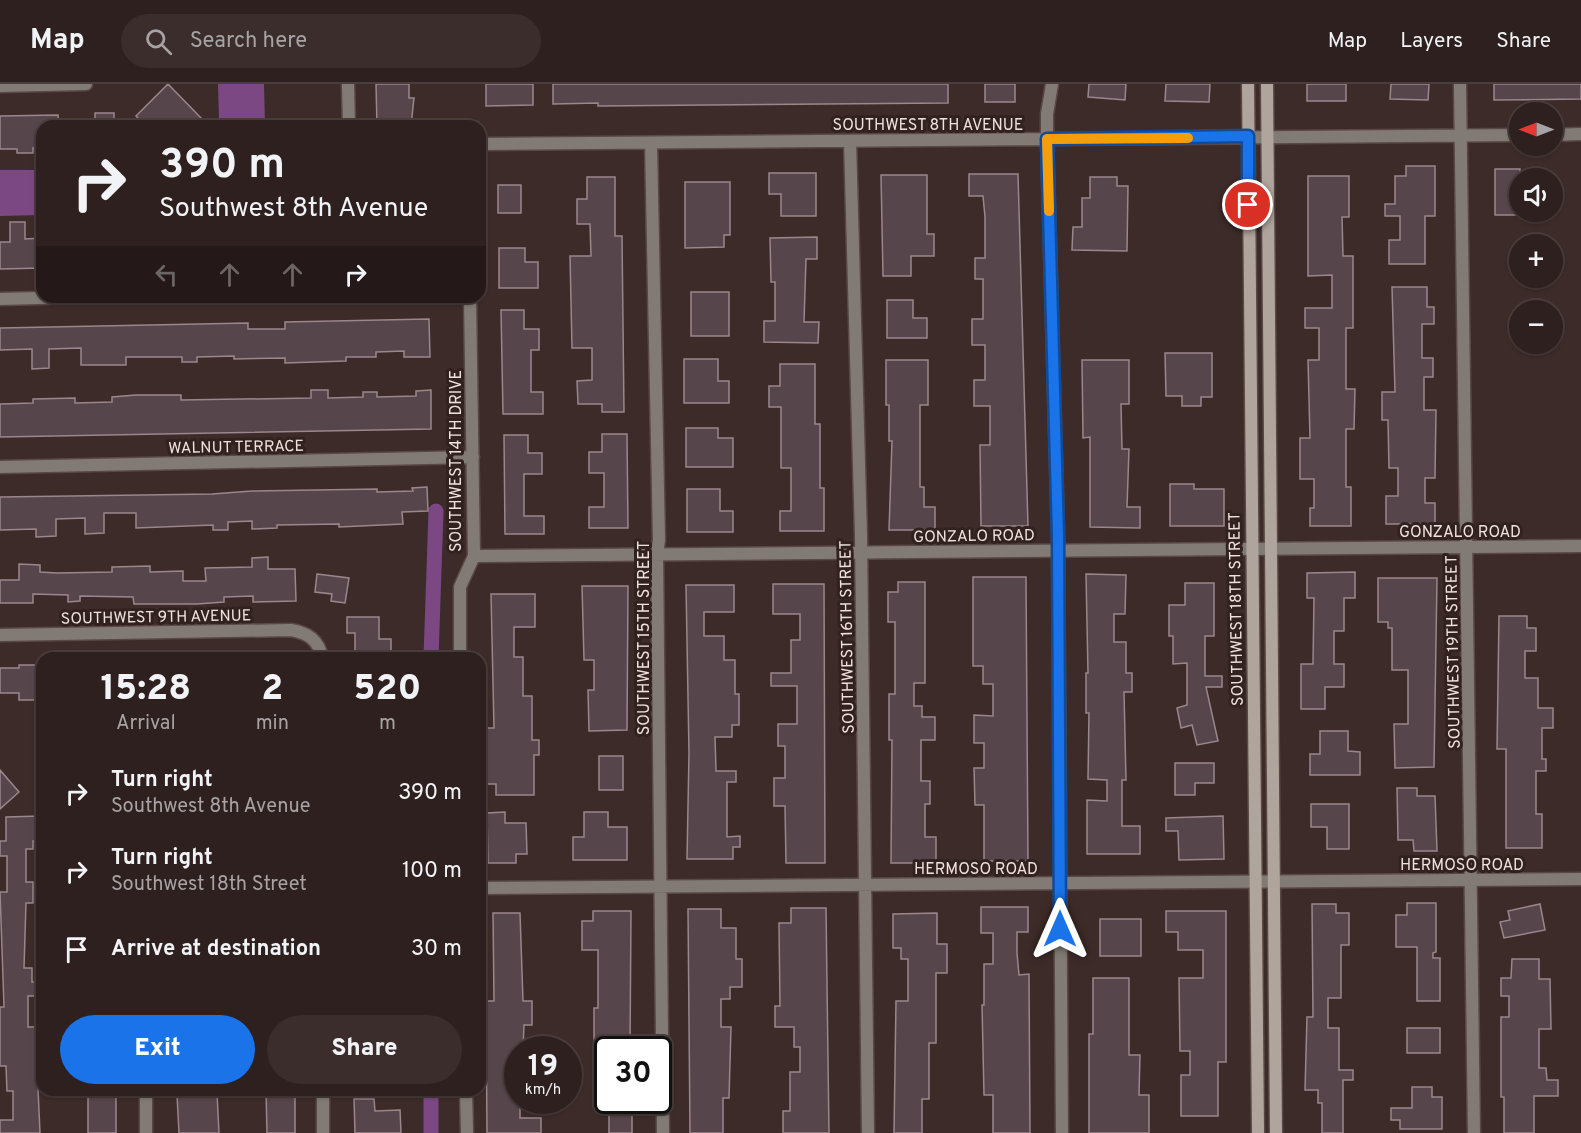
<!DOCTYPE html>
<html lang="en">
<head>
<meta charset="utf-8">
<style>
  body { margin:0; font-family:Overpass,sans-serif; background:#3a2d2c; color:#f1f3f6; height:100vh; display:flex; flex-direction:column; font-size:22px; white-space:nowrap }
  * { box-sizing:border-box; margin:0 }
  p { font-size:20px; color:#a7a3a4 }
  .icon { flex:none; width:33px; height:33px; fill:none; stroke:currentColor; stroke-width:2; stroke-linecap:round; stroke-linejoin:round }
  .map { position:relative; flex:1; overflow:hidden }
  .panel { position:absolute; left:36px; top:568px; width:450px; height:444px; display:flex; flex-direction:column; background:#2e201f; border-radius:18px; box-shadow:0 2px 4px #0004,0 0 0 2px #493e3d }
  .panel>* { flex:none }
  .top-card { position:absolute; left:36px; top:36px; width:450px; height:183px; border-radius:18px; box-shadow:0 2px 4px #0004,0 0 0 2px #493e3d; background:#2e201f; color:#f1f3f6; overflow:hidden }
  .needle { width:39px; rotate:270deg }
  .controls { position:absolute; left:1509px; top:18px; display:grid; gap:12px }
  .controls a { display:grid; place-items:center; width:54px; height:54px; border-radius:50%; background:#2e201f; box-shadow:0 2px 4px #0004,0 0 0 2px #493e3d; font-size:30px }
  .speed { position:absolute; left:504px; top:952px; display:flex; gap:12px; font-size:30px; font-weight:700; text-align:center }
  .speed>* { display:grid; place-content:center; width:78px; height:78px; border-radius:50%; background:#2e201f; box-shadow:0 2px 4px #0004,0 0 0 2px #493e3d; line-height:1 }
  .speed small { font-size:15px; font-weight:400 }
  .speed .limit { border:3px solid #111; border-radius:9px; background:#fff; color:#111 }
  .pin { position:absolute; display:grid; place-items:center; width:51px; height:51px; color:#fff; margin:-26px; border:3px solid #fff; border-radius:50%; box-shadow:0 2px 6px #0007 }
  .me { position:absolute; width:66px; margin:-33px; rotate:0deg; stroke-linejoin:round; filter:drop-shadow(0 0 4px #0008) }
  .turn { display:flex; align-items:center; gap:21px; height:126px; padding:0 24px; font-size:27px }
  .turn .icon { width:78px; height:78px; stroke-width:2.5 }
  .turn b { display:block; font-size:42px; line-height:51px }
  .lanes { display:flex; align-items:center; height:57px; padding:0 24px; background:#0003; justify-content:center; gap:30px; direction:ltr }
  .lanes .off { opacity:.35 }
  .eta { display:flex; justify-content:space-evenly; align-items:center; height:102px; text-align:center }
  .eta b { font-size:36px; font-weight:800; line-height:42px }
  .button { display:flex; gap:12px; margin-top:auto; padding:12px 24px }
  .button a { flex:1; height:69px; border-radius:36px; background:#1a73e8; color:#fff; font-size:24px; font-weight:800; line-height:69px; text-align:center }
  .button a+a { background:#3a2d2c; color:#f1f3f6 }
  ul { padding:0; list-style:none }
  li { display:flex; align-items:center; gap:18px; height:78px; padding:0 24px }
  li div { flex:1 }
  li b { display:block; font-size:22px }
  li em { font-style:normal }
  header { display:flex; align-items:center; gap:36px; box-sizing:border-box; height:84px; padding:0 30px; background:#2e201f; border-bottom:2px solid #493e3d }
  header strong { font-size:28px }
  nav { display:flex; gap:33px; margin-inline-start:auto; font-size:21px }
  .search { width:420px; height:54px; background:#3a2d2c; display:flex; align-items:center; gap:15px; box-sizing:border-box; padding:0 21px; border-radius:33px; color:#a7a3a4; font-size:22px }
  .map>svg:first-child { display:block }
  .water { fill:#7c4884 }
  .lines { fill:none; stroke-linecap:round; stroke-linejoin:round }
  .canal { stroke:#7c4884; stroke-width:15 }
  .building { fill:#57454c; stroke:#9a868d; stroke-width:1.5 }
  .minor-casing { stroke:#594846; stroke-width:15 }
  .secondary-casing { stroke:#594846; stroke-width:15 }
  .minor { stroke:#827b75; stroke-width:12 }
  .secondary { stroke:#b0a59c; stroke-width:12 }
  .route-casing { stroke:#114b97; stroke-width:15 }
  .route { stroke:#1a73e8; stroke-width:10 }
  .slow { stroke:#f59e0b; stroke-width:10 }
  .labels { text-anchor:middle; stroke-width:6; stroke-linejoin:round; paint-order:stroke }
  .street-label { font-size:16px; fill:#eee2e0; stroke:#32221f }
</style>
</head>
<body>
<header>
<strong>Map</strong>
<div class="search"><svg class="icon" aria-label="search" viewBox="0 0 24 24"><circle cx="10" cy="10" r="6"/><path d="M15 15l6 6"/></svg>Search here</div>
<nav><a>Map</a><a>Layers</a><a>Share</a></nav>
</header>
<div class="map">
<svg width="1581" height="1049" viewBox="0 0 1581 1049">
  <rect width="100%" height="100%" fill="#3d2b29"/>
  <!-- water -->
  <path class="water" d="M218,0H264L265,42H217L219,35Z
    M0,86H42V131L0,132Z"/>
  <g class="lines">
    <!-- canal -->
    <path class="canal" d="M431,574L436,427
      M431,1006V1049"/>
  </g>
  <!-- building -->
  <path class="building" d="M168,0L202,35L195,42H146L136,32Z
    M376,0H409V14H414L411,42H377Z
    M486,0H533V21L486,22Z
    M553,0H948V19L598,22V19L553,20Z
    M985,0H1015V18H985Z
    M1089,0H1126L1125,16L1088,13Z
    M1166,0H1210L1209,18L1165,17Z
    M1307,0H1346V17H1307Z
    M1391,0H1429L1428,16L1390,15Z
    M1494,0H1581V15L1494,16Z
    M95,29H114V42H95Z
    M58,31L59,42H42V63L33,64V69H17V65H0V32Z
    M1406,82H1435V132H1425V180H1389V156H1400V132H1385V120H1395V92H1406Z
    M1495,85H1520V131H1495Z
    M769,89H816V132H781V110H769Z
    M969,90H1018L1028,442H981L980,361H990V322H974V296H985V261H972V235H983V195H975V174H985V133L983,112H969Z
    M881,91H927V150H934V172H911V192H883Z
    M1308,92H1349V133H1342L1343,172H1353V244H1346V305H1355L1354,345H1346V403H1351V442H1310V424H1314V395H1300V354H1310L1308,276H1319V244H1305V224H1332V191L1308,192Z
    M587,93H615V152H622L624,328H602V320H578L577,297L592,296V264H572L570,172H591L590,140H577V115H587Z
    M1090,93H1117V102H1128L1127,167L1072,166L1073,143H1082V114H1090Z
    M685,98H730V151H724V163L685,164Z
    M498,101H521V129H498Z
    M10,138H25V155L42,154V184L0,185V158H10Z
    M817,153V175H806L804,238H819L818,259L764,258V237H775V198H771L770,154Z
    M499,164H525V178H538V204H499Z
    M1392,203H1427V223H1434V240H1422V274H1433V293H1424V326H1436L1435,394H1425V419H1435V440H1386V412H1398V384H1389L1388,336H1382V308H1395Z
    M691,208H729V252H691Z
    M887,216H913V234H927V254H887Z
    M501,226H524V245H539V266H531V308H543V330H503Z
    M429,235L430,273H404V267L376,268V273H346V277L285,279V274L234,275V272L197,273V278H182V273H126V281H81V264L49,265V284L32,285V265L0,266V244L248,239V245H285V238Z
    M1165,269H1212V313H1201V322H1182V312H1166Z
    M684,275H718V297H729V319H684Z
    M886,276H928V321H920V403H924V423H935V446H889L892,357H889V321H886Z
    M1082,276H1129V320H1121L1122,365H1129L1127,423H1140V444L1090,443V353L1083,354Z
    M780,280H815V340H820V404H824V447H780V427H791V384H781V323H769V302H780Z
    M311,306H328V314L363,313V308H377V313L416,312V307L431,306V345L0,353V320L33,319V315L75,314V319L112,318V313L136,311H181V316L311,314Z
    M686,344H718V354H733V383H686Z
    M602,350H627L628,444H589V423H604V389H589V368H602Z
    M504,351H528V369H542V390H524V432H544V450H505Z
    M1170,400H1194V405H1224V442H1170Z
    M427,403L428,427L402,428L403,440L339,443V440L277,441V444L252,445V437L228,438V446H213V441L136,444V429H104V449L85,450V434L56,435V452L36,453V445L0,446V413L212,410L252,407L377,405V408L413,407L412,404Z
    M687,405H720V427H733V448H687Z
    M268,473V485H295L296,517L253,518V512L224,513V518L197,520H134L133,513L80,512V517L68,518V511L33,510V519H0V496H19V480L40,481V488L57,489L112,488V483L150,482V488L183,487V497H206L205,484L252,483V474Z
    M1355,488V514H1344V547H1334V580H1344V603H1325V625H1301V580H1313L1314,514H1307V489Z
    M317,490L349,494L345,519L331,517L332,510L315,508Z
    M1086,490L1126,491L1125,530H1114V558H1126V589H1132V608H1124L1126,696H1122V742H1140V770H1087V716L1107,717V696L1088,695L1089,629H1086V589H1088Z
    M973,493H1026L1028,777H984V721H975L974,684H984V659H974V631L993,632V600H983V582H973Z
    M1378,494H1437L1434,683L1395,684L1394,640H1408V586H1392V544H1388V538H1378Z
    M898,498H925V599H914V622H922V633H935V656H921V697H930V720H925V753H936V779H891L892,656H889V610H895V538H888V508H898Z
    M1185,499H1214V552H1205V592H1222V603H1206L1218,657L1197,661L1192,641L1181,644L1177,624L1187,621V579L1173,580V552H1169V521H1185Z
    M773,500H824L825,779H786L785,722H774V694H785V662H778V640H797V602H771V589H791V556H800V530H773Z
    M686,501H734V528H704V552H724V576H735V610H739V641H732V653H715L716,687H736V698H727V753L740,752V763H733V775H687L689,669Z
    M582,502H628L627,646L589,647L588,606H594V576H584Z
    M491,510H535V543H514V573H523V612H532V656H539V671H534V711H496V700H484L485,644H494Z
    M1499,532H1527V544H1536V567H1525V594H1538V624H1553V644H1542V675H1546V687H1536V730H1542V764H1506V665H1497Z
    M347,533H379V555H391V570H355V549H347Z
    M19,581H36V588H42V616H19V609H0V584H19Z
    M1320,647H1348V667L1360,668V691H1310V670H1320Z
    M599,672H623V706H599Z
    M1175,679H1214V699H1195V711H1175Z
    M0,686L19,708L0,725Z
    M1397,704H1417V712H1435L1437,767H1414L1413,756H1398Z
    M1311,720H1349V765H1327V743H1311Z
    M505,728V739H526L527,770H516V779H488L487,729Z
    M584,728H608V743H627V776H573V753H584Z
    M40,732V757H33V765H26V798H33V819H26L24,884H32V898H41V912H28V943H42V959H36L40,1049H0V1036H13V1007H7L6,982H0V923H4L0,808H7V772H0V757H6V733Z
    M1223,732L1224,775L1179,776L1178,747H1166V734Z
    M1407,819H1436V868L1433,869V874H1440V917H1417V863H1396V831H1407Z
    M1312,820H1336V829H1349V861H1341V914H1328V944H1339V986H1353V996H1343V1049H1322V1019H1318V1006H1305L1307,933H1313Z
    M1540,820L1545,846L1504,854L1500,838L1510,836L1508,827Z
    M981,823H1028V848H1017V869L1019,891L1029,890L1030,1049H993V1011H984L982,921H984V880H993V849H981Z
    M791,824H826L829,1049H783V1027H790V988H800V963H794V943H775V922H780L779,839H791Z
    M688,825H721V844H736V875H742V903H730V915H721V943H731L729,1014H723V1049H690Z
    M593,827H631L630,965H594V924H598V866H582V837H593Z
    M1166,827H1226V978H1218V1032H1181V991H1190V967H1180L1179,894H1203V866H1178V848H1166Z
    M493,829H520L523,917H532V941H524L523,966H518V1017H520V1034H541V1049H487L486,917H494Z
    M937,829V860H947V889H936V959H929V1015H922V1049H894L896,917H908V875H901V864H893V830Z
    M1100,835H1141V872H1100Z
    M1512,875H1539V895H1550L1551,945H1539V984H1546L1547,996H1558V1012H1534V1049H1504V1013H1501V933H1509V912H1501V894H1511Z
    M1093,894H1129V971H1140L1139,1011H1149V1049H1089V950H1093Z
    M1407,944H1440V969H1407Z
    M593,995H608V1016H593Z
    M1412,1003H1432V1013H1442V1045H1400V1036H1391V1024H1412Z
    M180,1006L217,1009L219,1049H179L177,1011H180Z
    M266,1006H295V1049H267Z
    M88,1012H116V1049H88Z
    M354,1015H374L375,1027L400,1026L401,1049H355Z
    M609,1027H632V1049H609Z"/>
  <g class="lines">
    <!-- minor casing -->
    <g class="minor-casing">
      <path id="minor" d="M348,0L349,42
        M1052,0L1047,30V55L1058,451L1062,1049
        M1460,0L1474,1049
        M0,2L86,0
        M1552,51L1581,50
        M850,57L861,452L868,1049
        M651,59L659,456L657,469L663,1049
        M480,60L1520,51
        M0,215L77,213
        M0,383L473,373
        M474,472L1581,462
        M0,551L291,546C308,549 319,556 322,574
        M460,574V503L474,472L470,213
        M480,804L1581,795
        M146,1006V1049
        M323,1006V1049
        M466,1006L467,1049"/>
    </g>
    <!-- secondary casing -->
    <g class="secondary-casing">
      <path id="secondary" d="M1248,0L1258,1049
        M1267,0L1276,1049"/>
    </g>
    <!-- minor -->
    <use href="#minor" class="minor"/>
    <!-- secondary -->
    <use href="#secondary" class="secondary"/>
  </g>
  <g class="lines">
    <!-- route casing -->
    <g class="route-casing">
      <path id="route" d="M1060,845L1058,451L1047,55L1248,52V121"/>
    </g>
    <!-- route -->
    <use href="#route" class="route"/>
    <!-- slow -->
    <path class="slow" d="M1049,127L1047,55L1188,54"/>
  </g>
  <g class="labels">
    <!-- street labels -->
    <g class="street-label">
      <text x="928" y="46">SOUTHWEST 8TH AVENUE</text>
      <text transform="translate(236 362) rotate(-1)" y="6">WALNUT TERRACE</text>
      <text transform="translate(455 377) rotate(-90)" y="6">SOUTHWEST 14TH DRIVE</text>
      <text x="1460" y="453">GONZALO ROAD</text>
      <text transform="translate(974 451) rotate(-1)" y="6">GONZALO ROAD</text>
      <text transform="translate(1235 525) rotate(-91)" y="6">SOUTHWEST 18TH STREET</text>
      <text transform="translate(156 532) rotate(-1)" y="6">SOUTHWEST 9TH AVENUE</text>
      <text transform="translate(846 553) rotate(-91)" y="6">SOUTHWEST 16TH STREET</text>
      <text transform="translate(643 554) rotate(-90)" y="6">SOUTHWEST 15TH STREET</text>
      <text transform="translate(1452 568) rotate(-91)" y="6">SOUTHWEST 19TH STREET</text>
      <text x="1462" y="786">HERMOSO ROAD</text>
      <text x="976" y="790">HERMOSO ROAD</text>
    </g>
  </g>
</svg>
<div class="controls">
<a><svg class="needle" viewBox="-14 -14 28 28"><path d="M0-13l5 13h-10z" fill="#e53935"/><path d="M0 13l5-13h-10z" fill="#a7a3a4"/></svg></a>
<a><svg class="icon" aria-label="sound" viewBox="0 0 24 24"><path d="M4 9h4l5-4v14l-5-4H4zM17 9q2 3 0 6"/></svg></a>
<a>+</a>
<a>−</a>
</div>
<div class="speed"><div>19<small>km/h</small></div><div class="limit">30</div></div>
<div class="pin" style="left:1248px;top:121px;background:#d93025"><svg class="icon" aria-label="arrive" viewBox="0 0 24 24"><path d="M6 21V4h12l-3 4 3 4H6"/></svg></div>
<svg class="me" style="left:1060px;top:845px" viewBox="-20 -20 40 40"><path d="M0-17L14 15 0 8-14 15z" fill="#1a73e8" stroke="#fff" stroke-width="4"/></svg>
<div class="top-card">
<div class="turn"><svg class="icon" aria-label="right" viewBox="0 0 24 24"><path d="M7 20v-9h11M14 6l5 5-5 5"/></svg><div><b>390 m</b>Southwest 8th Avenue</div></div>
<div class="lanes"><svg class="icon off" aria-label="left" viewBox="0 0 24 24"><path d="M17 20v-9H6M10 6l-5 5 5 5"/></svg><svg class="icon off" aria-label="ahead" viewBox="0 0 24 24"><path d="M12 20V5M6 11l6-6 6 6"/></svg><svg class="icon off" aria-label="ahead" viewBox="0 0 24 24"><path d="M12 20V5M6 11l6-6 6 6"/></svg><svg class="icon" aria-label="right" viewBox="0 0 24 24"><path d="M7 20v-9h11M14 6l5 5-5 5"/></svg></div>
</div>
<section class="panel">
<div class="eta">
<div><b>15:28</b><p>Arrival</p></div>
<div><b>2</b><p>min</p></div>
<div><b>520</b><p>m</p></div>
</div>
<ul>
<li><svg class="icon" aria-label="right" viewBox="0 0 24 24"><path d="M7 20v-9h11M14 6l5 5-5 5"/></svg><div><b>Turn right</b><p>Southwest 8th Avenue</p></div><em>390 m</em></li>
<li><svg class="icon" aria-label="right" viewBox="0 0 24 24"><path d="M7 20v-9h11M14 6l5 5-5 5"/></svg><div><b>Turn right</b><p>Southwest 18th Street</p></div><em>100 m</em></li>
<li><svg class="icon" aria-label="arrive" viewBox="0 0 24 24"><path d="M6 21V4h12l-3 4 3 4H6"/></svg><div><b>Arrive at destination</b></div><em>30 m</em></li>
</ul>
<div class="button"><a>Exit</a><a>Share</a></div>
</section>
</div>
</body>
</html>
